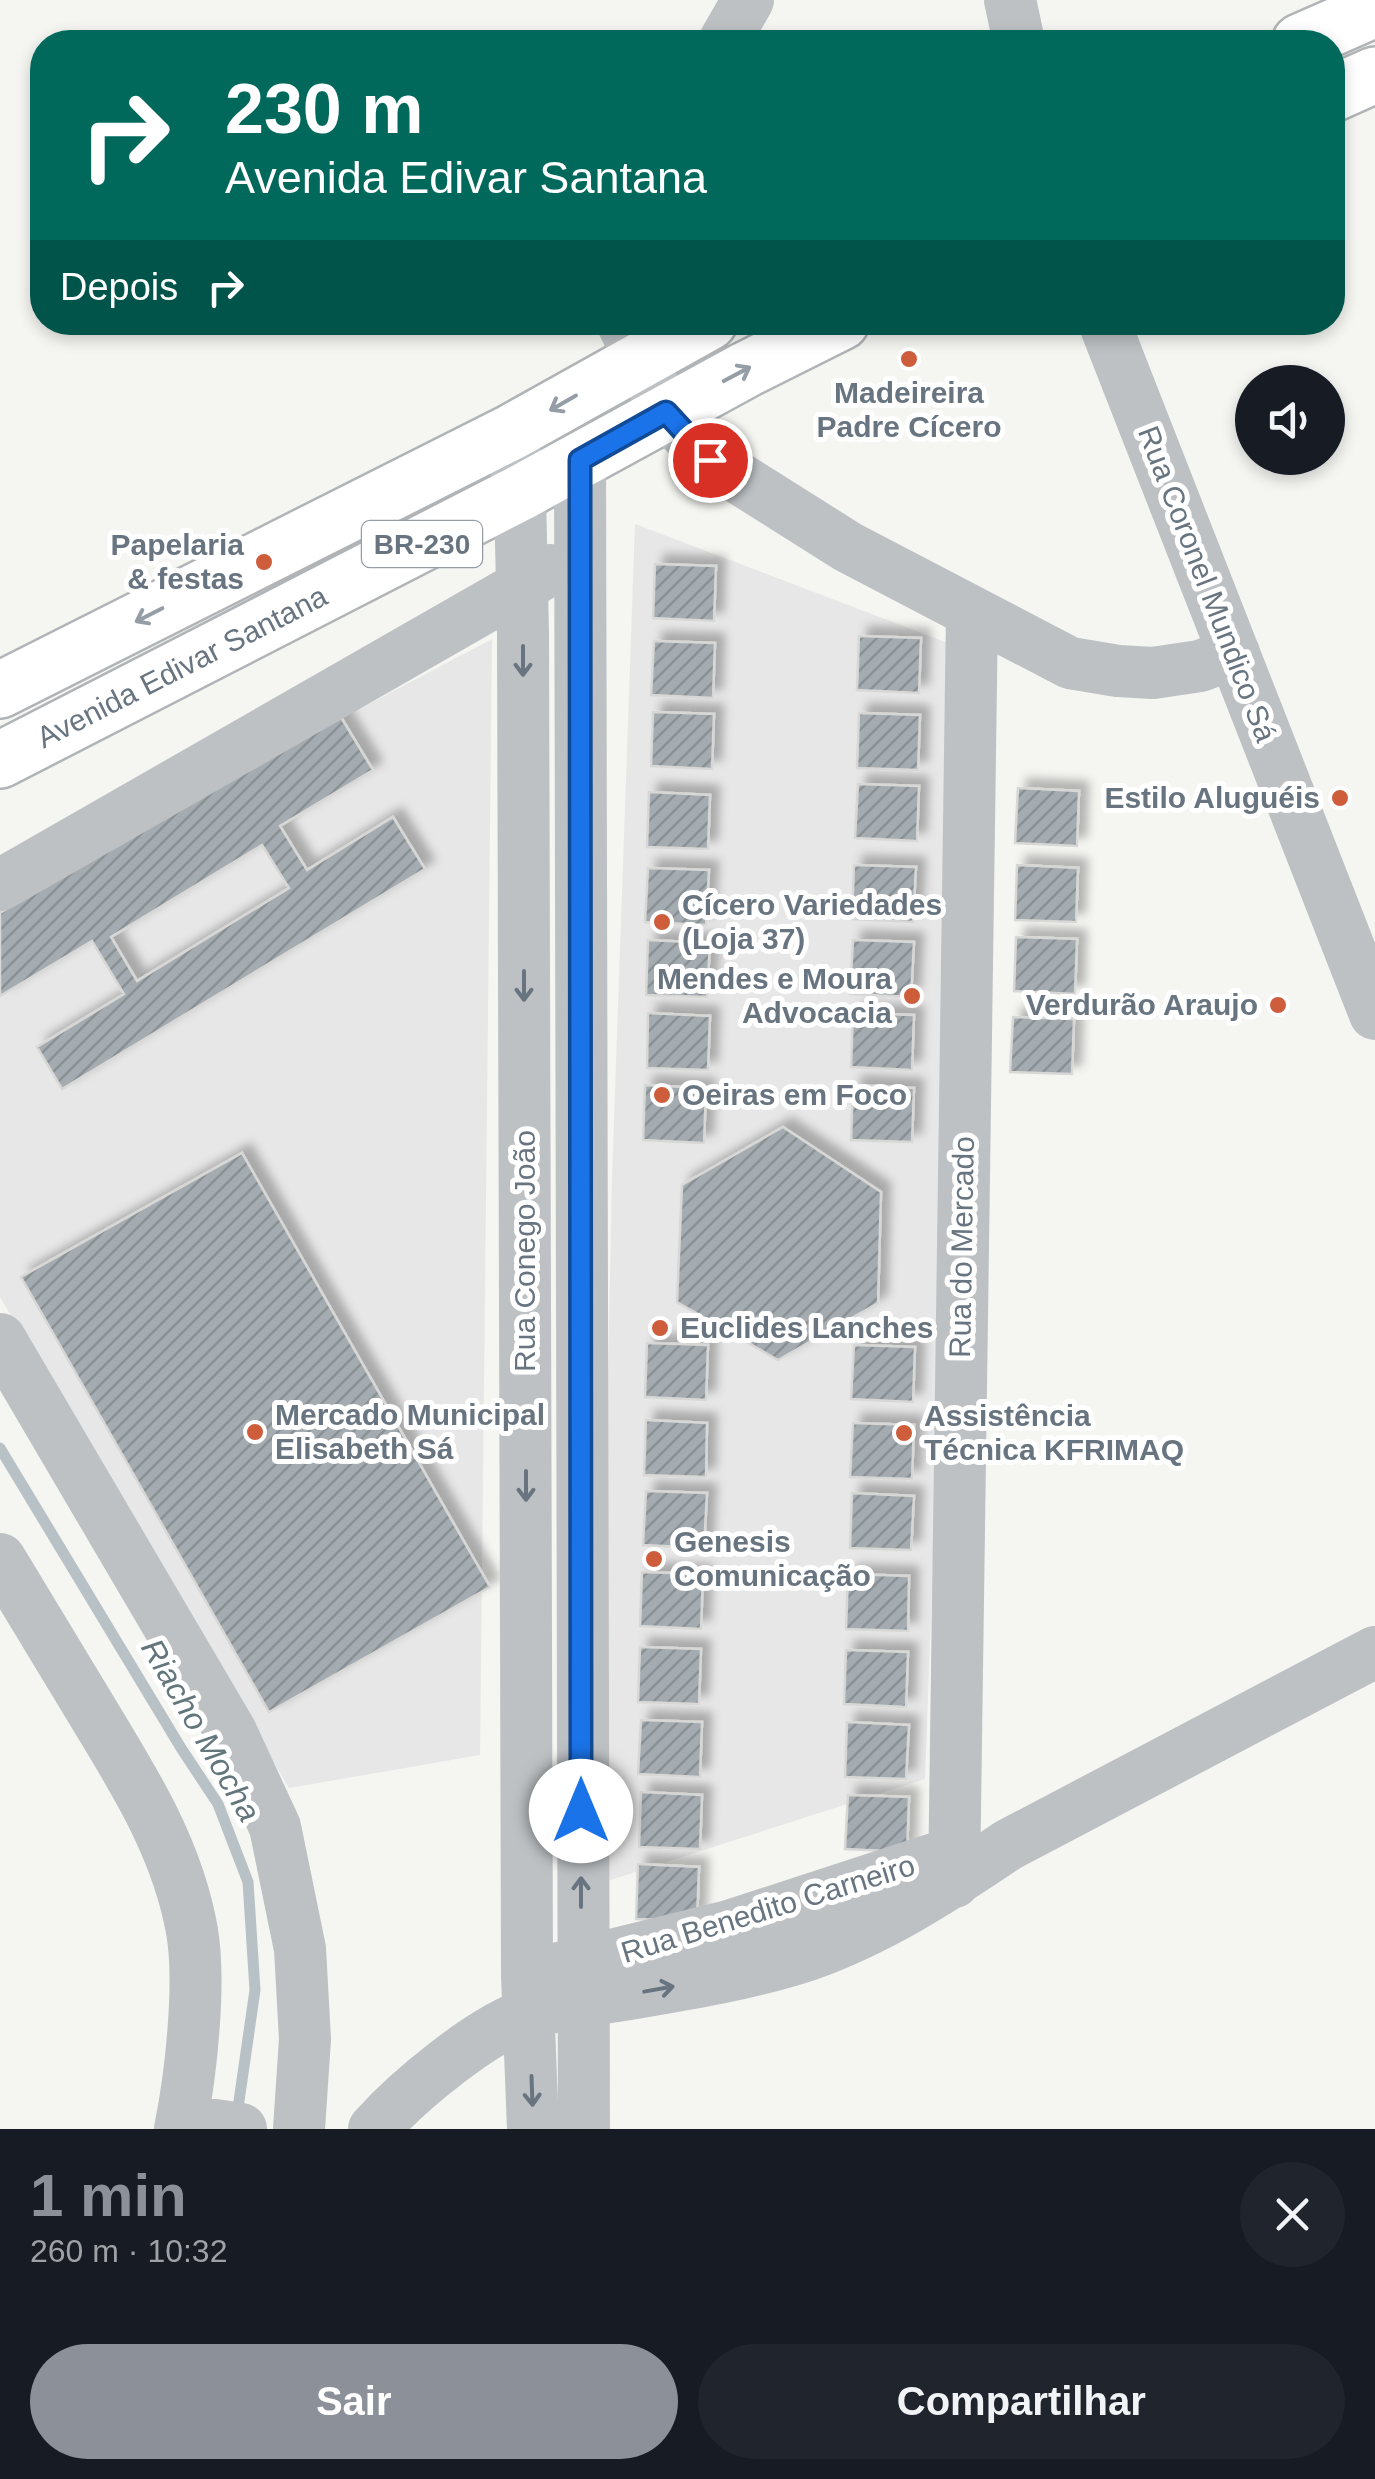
<!DOCTYPE html>
<html lang="pt">
<head>
<meta charset="utf-8">
<style>
  body { margin:0; font-family:Arial,sans-serif; background:#20242c; color:#f1f3f6; height:100vh; display:flex; flex-direction:column; font-size:38px; white-space:nowrap }
  * { box-sizing:border-box; margin:0 }
  p { font-size:32px; color:#9ea1a6 }
  .icon { flex:none; width:55px; height:55px; fill:none; stroke:currentColor; stroke-width:2; stroke-linecap:round; stroke-linejoin:round }
  .map { position:relative; height:2129px; overflow:hidden }
  .details { display:flex; flex-direction:column; background:#171b24; flex:1 }
  .details>* { flex:none }
  .hud { position:absolute; left:30px; top:30px; width:1315px; height:305px; border-radius:40px; box-shadow:0 5px 15px #0003; background:#00695c; color:#fff; overflow:hidden }
  .fabs { position:absolute; left:1235px; top:365px; display:grid; gap:20px }
  .fabs a { display:grid; place-items:center; width:110px; height:110px; border-radius:50%; background:#171b24; box-shadow:0 5px 15px #0003; font-size:50px }
  .pin { position:absolute; display:grid; place-items:center; width:85px; height:85px; color:#fff; margin:-42px; border:5px solid #fff; border-radius:50%; box-shadow:0 2px 10px #0007 }
  .me { position:absolute; width:110px; margin:-55px; rotate:0deg; stroke-linejoin:round; filter:drop-shadow(0 0 8px #0008) }
  .turn { display:flex; align-items:center; gap:35px; height:210px; padding:0 30px; font-size:45px }
  .turn .icon { width:130px; height:130px; stroke-width:2.5 }
  .turn b { display:block; font-size:70px; line-height:85px }
  .then { display:flex; align-items:center; height:95px; padding:0 30px; background:#0003; gap:20px; font-size:38px }
  .round { display:grid; place-items:center; flex:none; width:105px; height:105px; border-radius:52px; background:#20242c }
  .summary { display:flex; align-items:center; justify-content:space-between; height:170px; padding:0 30px }
  h1 { font-size:60px; font-weight:800; line-height:75px; color:#8c9099 }
  .button { display:flex; gap:20px; margin-top:auto; padding:20px 30px }
  .button a { flex:1; height:115px; border-radius:60px; background:#8c9099; color:#fff; font-size:40px; font-weight:800; line-height:115px; text-align:center }
  .button a+a { background:#20242c; color:#f1f3f6 }
  .map>svg:first-child { display:block }
  .built { fill:#e6e7e6 }
  .lines { fill:none; stroke-linecap:round; stroke-linejoin:round }
  .stream { stroke:#b8c1c5; stroke-width:11 }
  .building { fill:url(#building-hatch); stroke:#d7d7d5; stroke-width:2.5; fill-rule:evenodd; filter:url(#shadow) }
  .highway-casing { stroke:#b1b4b7; stroke-width:60 }
  .minor { stroke:#bdc1c4; stroke-width:52 }
  .highway { stroke:#fff; stroke-width:55 }
  .oneway { stroke:#959ea6 }
  .oneway2 { stroke:#687580 }
  .route-casing { stroke:#114b97; stroke-width:25 }
  .route { stroke:#1a73e8; stroke-width:18 }
  .poi-dot { fill:#cd5d3b; stroke:#fff; stroke-width:4 }
  .labels { text-anchor:middle; stroke-width:10; stroke-linejoin:round; paint-order:stroke }
  .shield { fill:#fff; stroke:#959ea6; stroke-width:2.5 }
  .shield-label { font-size:28px; font-weight:bold; fill:#687580 }
  .poi-label { font-size:30px; font-weight:bold; fill:#687580; stroke:#fff; text-anchor:start }
  .street-label { font-size:30px; fill:#687580; stroke:#fff }
  .water-label { font-size:32px; font-style:italic; fill:#63767c; stroke:#fff }
</style>
</head>
<body>
<div class="map">
<svg width="1375" height="2129" viewBox="0 0 1375 2129">
  <defs>
    <pattern id="building-hatch" width="6" height="6" patternUnits="userSpaceOnUse" patternTransform="scale(2.5)"><rect width="6" height="6" fill="#a5acb1"/><path d="M-1 1l2-2M0 6l6-6M5 7l2-2" fill="none" stroke="#8a9195"/></pattern>
    <filter id="shadow"><feDropShadow dx="9" dy="-9" stdDeviation="5" flood-color="#0004"/></filter>
  </defs>
  <rect width="100%" height="100%" fill="#f5f5f2"/>
  <!-- built -->
  <path class="built" d="M635,524L953,645L948,1154L925,1779L598,1884L612,1178Z
    M492,639L480,1755L289,1788L0,1297V911L151,819Z"/>
  <g class="lines">
    <!-- stream -->
    <path class="stream" d="M0,1448L181,1748L218,1804L248,1882L255,1990L237,2115"/>
  </g>
  <!-- building -->
  <path class="building" d="M655,564L716,566L714,621L653,618Z
    M859,636L921,638L919,693L857,690Z
    M654,641L715,643L713,698L651,695Z
    M336,709L373,770L280,826L307,870L393,817L425,869L62,1089L37,1047L124,994L92,941L0,996V913ZM262,845L289,888L137,981L111,937Z
    M653,712L714,714L712,769L651,766Z
    M859,713L920,715L918,770L857,768Z
    M858,784L919,786L917,841L855,838Z
    M1018,788L1079,791L1077,846L1015,843Z
    M649,792L710,795L708,849L647,847Z
    M854,865L916,867L913,922L852,919Z
    M1017,865L1078,868L1076,922L1015,920Z
    M648,868L709,870L706,925L645,922Z
    M1016,937L1077,939L1075,994L1014,991Z
    M648,940L710,943L707,997L646,995Z
    M853,940L914,942L911,997L850,994Z
    M648,1013L710,1016L708,1070L647,1068Z
    M853,1013L914,1015L912,1070L851,1067Z
    M1013,1017L1074,1019L1072,1074L1010,1072Z
    M645,1085L706,1088L704,1143L643,1140Z
    M853,1085L914,1088L912,1142L851,1140Z
    M783,1127L881,1192L878,1303L778,1360L677,1302L682,1185Z
    M242,1153L490,1587L269,1712L21,1277Z
    M647,1343L708,1345L706,1400L645,1397Z
    M854,1345L915,1347L913,1402L851,1399Z
    M646,1420L707,1423L706,1477L644,1475Z
    M853,1423L914,1425L912,1479L850,1477Z
    M646,1491L707,1493L704,1548L643,1545Z
    M852,1493L914,1496L911,1550L850,1548Z
    M642,1572L703,1574L701,1629L640,1626Z
    M848,1574L909,1576L908,1631L846,1629Z
    M640,1647L701,1649L699,1704L638,1702Z
    M846,1650L908,1652L906,1707L844,1704Z
    M641,1720L702,1722L700,1777L638,1774Z
    M847,1722L909,1725L906,1779L845,1777Z
    M641,1792L702,1795L700,1849L639,1847Z
    M848,1795L909,1797L907,1852L845,1849Z
    M638,1864L699,1867L697,1921L636,1919Z"/>
  <g class="lines">
    <!-- highway casing -->
    <g class="highway-casing">
      <path id="highway" d="M1300,42L1375,9
        M1332,94L1375,75
        M0,690L512,432L709,322
        M0,760L520,493L747,369L841,322"/>
    </g>
    <!-- minor -->
    <path class="minor" d="M1010,0L1019,42
      M724,42L748,0
      M622,322L666,412L710,460L848,547L1070,663L1118,671L1153,673L1200,666L1234,653
      M1104,322L1375,1014
      M512,432L520,493L523,635L527,1975L533,2129
      M580,460L584,2129
      M0,885L550,570
      M0,1339L231,1732L275,1827L300,1949L305,2039L299,2129
      M0,1559C32,1611 63,1664 95,1716C137,1785 178,1851 192,1931C201,1984 191,2075 180,2129
      M954,1882L972,612
      M547,1971L729,1926L962,1850
      M182,2120L241,2129
      M374,2129C408,2091 483,2028 532,2013C563,2003 597,1999 629,1994C689,1984 750,1974 808,1955C879,1930 946,1887 1008,1845L1375,1652"/>
    <!-- highway -->
    <use href="#highway" class="highway"/>
  </g>
  <!-- one-way arrows -->
  <defs><path id="oneway-shaft" d="M-6 0H5M1.5-3L5.5 0L1.5 3" fill="none" stroke-width="1.6" stroke-linecap="round" stroke-linejoin="round" transform="scale(2.5)"/></defs>
  <g class="oneway">
    <use href="#oneway-shaft" transform="translate(737 374) rotate(-28)"/>
    <use href="#oneway-shaft" transform="translate(563 403) rotate(150)"/>
    <use href="#oneway-shaft" transform="translate(149 615) rotate(153)"/>
  </g>
  <g class="oneway2">
    <use href="#oneway-shaft" transform="translate(523 661) rotate(90)"/>
    <use href="#oneway-shaft" transform="translate(524 986) rotate(90)"/>
    <use href="#oneway-shaft" transform="translate(526 1486) rotate(90)"/>
    <use href="#oneway-shaft" transform="translate(581 1892) rotate(-90)"/>
    <use href="#oneway-shaft" transform="translate(659 1989) rotate(-10)"/>
    <use href="#oneway-shaft" transform="translate(532 2091) rotate(88)"/>
  </g>
  <g class="lines">
    <!-- route casing -->
    <g class="route-casing">
      <path id="route" d="M581,1811L580,460L666,412L710,460"/>
    </g>
    <!-- route -->
    <use href="#route" class="route"/>
  </g>
  <!-- markers -->
  <g class="poi-dot">
    <circle cx="909" cy="359" r="10"/>
    <circle cx="264" cy="562" r="10"/>
    <circle cx="1340" cy="798" r="10"/>
    <circle cx="662" cy="922" r="10"/>
    <circle cx="912" cy="996" r="10"/>
    <circle cx="1278" cy="1005" r="10"/>
    <circle cx="662" cy="1095" r="10"/>
    <circle cx="660" cy="1328" r="10"/>
    <circle cx="255" cy="1432" r="10"/>
    <circle cx="904" cy="1433" r="10"/>
    <circle cx="654" cy="1559" r="10"/>
  </g>
  <g class="labels">
    <!-- shield labels -->
    <rect class="shield" x="362" y="521" width="120" height="46" rx="8"/>
    <g class="shield-label">
      <text x="422" y="554">BR-230</text>
    </g>
    <!-- poi labels -->
    <g class="poi-label">
      <text x="909" y="403" text-anchor="middle">Madeireira<tspan x="909" dy="34">Padre Cícero</tspan></text>
      <text x="244" y="555" text-anchor="end">Papelaria<tspan x="244" dy="34">&amp; festas</tspan></text>
      <text x="1320" y="808" text-anchor="end">Estilo Aluguéis</text>
      <text x="682" y="915">Cícero Variedades<tspan x="682" dy="34">(Loja 37)</tspan></text>
      <text x="892" y="989" text-anchor="end">Mendes e Moura<tspan x="892" dy="34">Advocacia</tspan></text>
      <text x="1258" y="1015" text-anchor="end">Verdurão Araujo</text>
      <text x="682" y="1105">Oeiras em Foco</text>
      <text x="680" y="1338">Euclides Lanches</text>
      <text x="275" y="1425">Mercado Municipal<tspan x="275" dy="34">Elisabeth Sá</tspan></text>
      <text x="924" y="1426">Assistência<tspan x="924" dy="34">Técnica KFRIMAQ</tspan></text>
      <text x="674" y="1552">Genesis<tspan x="674" dy="34">Comunicação</tspan></text>
    </g>
    <!-- street labels -->
    <g class="street-label">
      <text transform="translate(1207 584) rotate(69)" y="10">Rua Coronel Mundico Sá</text>
      <text transform="translate(182 667) rotate(-27)" y="10">Avenida Edivar Santana</text>
      <text transform="translate(962 1247) rotate(-89)" y="10">Rua do Mercado</text>
      <text transform="translate(525 1251) rotate(-90)" y="10">Rua Conego João</text>
      <text transform="translate(768 1909) rotate(-17)" y="10">Rua Benedito Carneiro</text>
    </g>
    <!-- water labels -->
    <g class="water-label">
      <text transform="translate(201 1730) rotate(60)" y="11">Riacho Mocha</text>
    </g>
  </g>
</svg>
<div class="fabs">
<a><svg class="icon" aria-label="sound" viewBox="0 0 24 24"><path d="M4 9h4l5-4v14l-5-4H4zM17 9q2 3 0 6"/></svg></a>
</div>
<div class="pin" style="left:710px;top:460px;background:#d93025"><svg class="icon" aria-label="arrive" viewBox="0 0 24 24"><path d="M6 21V4h12l-3 4 3 4H6"/></svg></div>
<svg class="me" style="left:581px;top:1811px" viewBox="-20 -20 40 40"><circle r="19" fill="#fff"/><path d="M0-13L10 11 0 6-10 11z" fill="#1a73e8"/></svg>
<div class="hud">
<div class="turn"><svg class="icon" aria-label="right" viewBox="0 0 24 24"><path d="M7 20v-9h11M14 6l5 5-5 5"/></svg><div><b>230 m</b>Avenida Edivar Santana</div></div>
<div class="then">Depois<svg class="icon" aria-label="right" viewBox="0 0 24 24"><path d="M7 20v-9h11M14 6l5 5-5 5"/></svg></div>
</div>
</div>
<section class="details">
<div class="summary"><div><h1>1 min</h1><p>260 m · 10:32</p></div><a class="round"><svg class="icon" aria-label="close" viewBox="0 0 24 24"><path d="M6 6l12 12M18 6L6 18"/></svg></a></div>
<div class="button"><a>Sair</a><a>Compartilhar</a></div>
</section>
</body>
</html>
